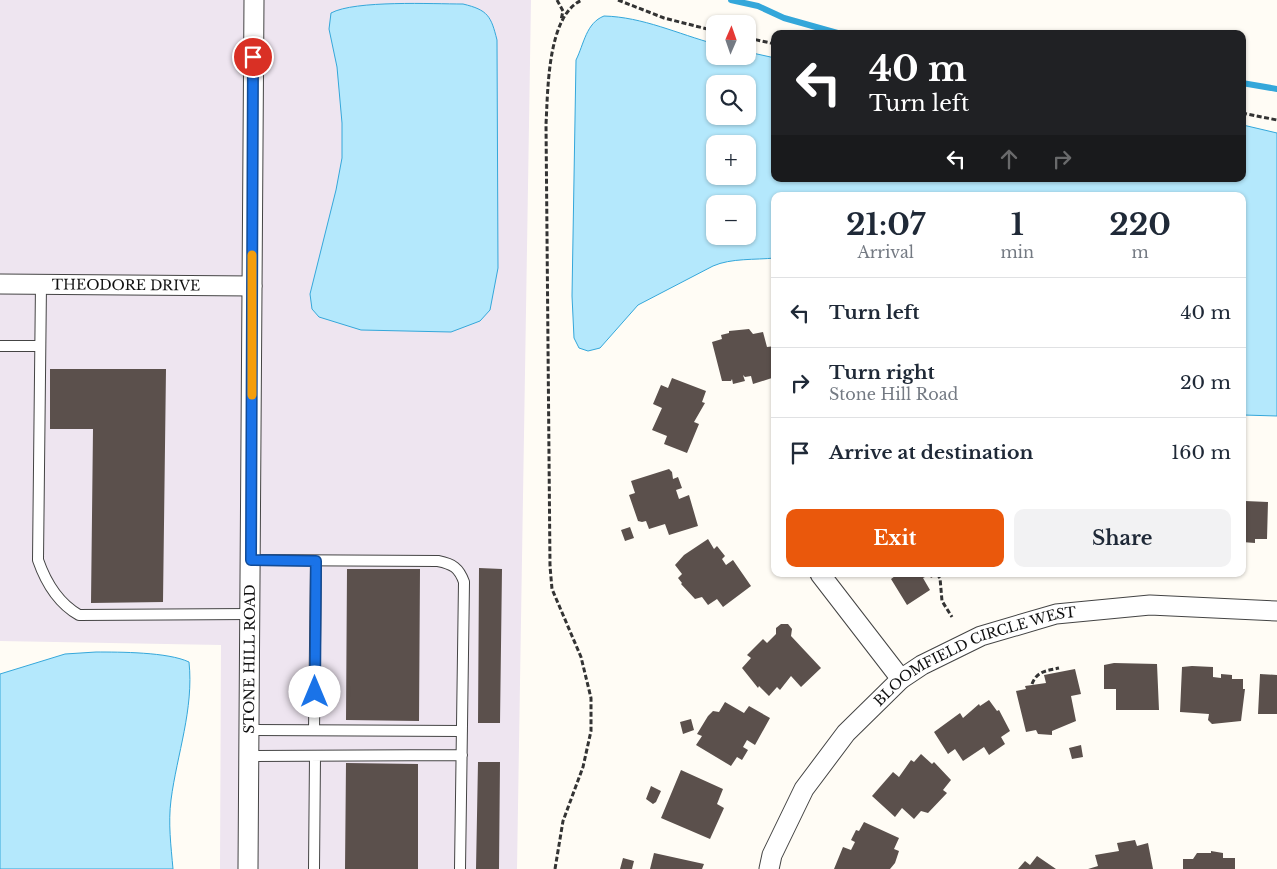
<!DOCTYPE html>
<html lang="en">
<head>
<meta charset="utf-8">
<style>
  body { margin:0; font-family:"Libre Baskerville",serif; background:#f2f2f3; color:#1f2937; height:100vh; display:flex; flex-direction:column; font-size:19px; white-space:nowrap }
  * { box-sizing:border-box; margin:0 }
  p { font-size:16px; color:#747a83 }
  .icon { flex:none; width:28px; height:28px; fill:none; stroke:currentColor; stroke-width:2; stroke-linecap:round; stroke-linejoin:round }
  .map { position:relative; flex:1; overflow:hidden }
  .sheet { position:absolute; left:771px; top:192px; width:475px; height:385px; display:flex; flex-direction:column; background:#fff; border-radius:10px; box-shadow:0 1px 4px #0004 }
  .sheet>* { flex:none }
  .banner { position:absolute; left:771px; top:30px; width:475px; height:152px; border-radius:10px; box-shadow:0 1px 4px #0004; background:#202124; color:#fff; overflow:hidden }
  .needle { width:32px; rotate:2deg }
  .tools { position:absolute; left:706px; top:15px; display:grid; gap:10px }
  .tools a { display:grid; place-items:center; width:50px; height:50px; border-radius:10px; background:#fff; box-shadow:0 1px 4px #0004; font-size:25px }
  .pin { position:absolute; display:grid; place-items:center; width:42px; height:42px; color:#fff; margin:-21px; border:2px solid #fff; border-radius:50%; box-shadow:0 1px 5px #0007 }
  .me { position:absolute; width:55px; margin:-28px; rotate:0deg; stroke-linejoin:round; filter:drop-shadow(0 0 4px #0008) }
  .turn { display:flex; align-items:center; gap:18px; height:105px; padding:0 15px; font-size:22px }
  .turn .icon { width:65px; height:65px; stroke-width:2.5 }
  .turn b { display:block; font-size:35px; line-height:42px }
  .lanes { display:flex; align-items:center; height:48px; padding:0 15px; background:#0003; justify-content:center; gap:25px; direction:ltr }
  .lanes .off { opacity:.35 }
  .eta { display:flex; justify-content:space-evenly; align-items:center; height:85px; text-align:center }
  .eta b { font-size:30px; font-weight:700; line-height:35px }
  .button { display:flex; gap:10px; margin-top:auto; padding:10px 15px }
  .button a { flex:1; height:58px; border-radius:10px; background:#ea580c; color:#fff; font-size:20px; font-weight:700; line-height:58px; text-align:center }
  .button a+a { background:#f2f2f3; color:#1f2937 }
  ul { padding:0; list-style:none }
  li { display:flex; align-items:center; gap:15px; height:70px; padding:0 15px; border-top:1px solid #e0e1e3 }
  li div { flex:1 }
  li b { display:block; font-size:19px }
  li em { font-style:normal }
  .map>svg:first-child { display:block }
  .industrial { fill:#eee5f0 }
  .water { fill:#b4e8fc; stroke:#34a7da; fill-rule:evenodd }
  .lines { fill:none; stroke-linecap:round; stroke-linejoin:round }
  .stream { stroke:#34a7da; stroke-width:6 }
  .building { fill:#5b504c }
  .service-casing { stroke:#444; stroke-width:12 }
  .minor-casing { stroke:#444; stroke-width:21 }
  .path { stroke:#333; stroke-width:3; stroke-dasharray:5 2.5; stroke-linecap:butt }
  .service { stroke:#fff; stroke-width:10 }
  .minor { stroke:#fff; stroke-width:19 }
  .route-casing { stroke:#114b97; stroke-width:12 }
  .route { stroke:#1a73e8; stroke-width:9 }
  .slow { stroke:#f59e0b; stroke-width:9 }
  .labels { text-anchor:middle; stroke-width:5; stroke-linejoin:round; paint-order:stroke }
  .street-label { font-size:14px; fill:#111; stroke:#fff }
</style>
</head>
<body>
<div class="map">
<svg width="1277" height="869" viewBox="0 0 1277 869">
  <rect width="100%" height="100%" fill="#fffcf5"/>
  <!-- industrial -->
  <path class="industrial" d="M0,0H531L517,869H220L221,645L0,641Z"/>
  <!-- water -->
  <path class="water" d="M463,4C488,10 491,16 497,40L498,268L490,310L480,321L451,332L361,330L319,317L312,309L310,294L336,190L342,158V123L337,67L329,29L331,13C355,0 433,4 463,4Z
    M604,16C643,17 678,34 715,44V56H748V52L775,58V179H1242L1243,125L1277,133V416L1243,415L1242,196H775V258C755,260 731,258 713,266L638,305L600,348L588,351L579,348L574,338L572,296L576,60C584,44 586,23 604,16ZM715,84H748V116H715ZM715,144H748V176H715ZM715,204H748V236H715Z
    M96,652C120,652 168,652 189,662C194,709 177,754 171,800C168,823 171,846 173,869H0V674L65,654Z"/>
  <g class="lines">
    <!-- stream -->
    <path class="stream" d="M731,0L758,6L784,18L841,34
      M1242,83L1277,89"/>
  </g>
  <!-- building -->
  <path class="building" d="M749,329L753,334L763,332L767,347L775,346V377L753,384L751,376L745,377L743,375L745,381L733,384L732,379L731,381H722L712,342L722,339L721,335L729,333V331Z
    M50,369H166L163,602L91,603L93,429H50Z
    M672,378L706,391L702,402L705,403L694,422L699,424L687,453L664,444L667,436L652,430L662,408L653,404L661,385L668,388Z
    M669,469L672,472L673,479L678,477L682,488L676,490L679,499L689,495L698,526L669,535L665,524L649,529L646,521L642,522L638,521L629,495L635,493L631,481Z
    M1245,501L1268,502L1267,539H1255V543L1242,542V502Z
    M630,527L634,538L625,541L621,530Z
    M708,539L714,549L717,546L725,556L722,559L726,565L733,560L751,586L723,607L717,599L708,605L702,597L695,599L681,584L682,583L678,578L682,574L675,565L684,555Z
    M479,568L502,569L500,723H478Z
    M347,569H420L419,721L346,720Z
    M894,574H938L931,578L929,575L923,578L930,590L907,605L891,579L895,576Z
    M781,624H788L792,629L791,636L821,668L801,687L791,676L780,690L777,687L769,696L759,686L758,688L742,668L751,658L747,655L763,639L767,643L776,634V628Z
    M1114,663L1157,664L1159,710H1116V689H1104V665Z
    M1192,666L1213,667V677L1221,678V674L1232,675V679H1243V689H1245L1241,721L1212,724L1208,720L1209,714L1180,712L1182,667Z
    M1075,669L1081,694L1071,696L1076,721L1052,731V735L1038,734L1036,730L1026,732L1016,691L1026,689L1025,686L1046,683L1044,675Z
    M1260,674L1277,675V714H1258Z
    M989,700L997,711L999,710L1010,731L1001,737L1005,744L989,755L984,747L963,761L955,749L948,754L934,732L960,713L963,718L979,704L980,706Z
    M725,702L744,713L749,706L770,718L755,745L747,740L743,747L748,750L742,760L737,757L731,766L696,745L702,736L697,734L708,716L713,711L719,712Z
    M691,719L694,730L683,734L680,722Z
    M1081,745L1083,757L1072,759L1069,748Z
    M921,754L932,764L934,762L951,780L943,790L947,793L928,813L921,811L914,819L902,808L895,817L872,796L893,772L899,777L911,760L914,762Z
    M478,762H500L499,869H476Z
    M346,763L418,764V869H345Z
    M681,770L723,789L717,804L724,808L710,839L661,818Z
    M651,786L661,791L656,802L653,804L646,799Z
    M864,822L899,838L894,849L899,851L895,863L890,869H834L843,847L851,850L855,842L851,840L856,830L859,831Z
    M1135,840L1137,846L1148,843L1153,869H1088L1098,866L1095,855L1119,851L1117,843Z
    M1211,851L1223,853V858H1235V869H1183V859H1193L1197,853H1211Z
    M654,853L704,864L702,869H650Z
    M1037,856L1056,869H1018L1025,861L1030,865Z
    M623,858L634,861L632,869H620Z"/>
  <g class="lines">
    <!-- service casing -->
    <g class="service-casing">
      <path id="service" d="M41,284L38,560C46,583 58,603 79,615L251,614
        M0,346H39
        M251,560L438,561C453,564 459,568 464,582L460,869
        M250,730L462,731
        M314,730L316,561
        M249,756L462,755
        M314,869L315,756"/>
    </g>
    <!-- minor casing -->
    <g class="minor-casing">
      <g id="minor">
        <path id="s1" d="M0,284L252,286"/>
        <path d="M820,574L901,679"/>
        <path id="s2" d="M248,869L254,0"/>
        <path id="s3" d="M769,869L772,855L804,789L846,733L901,679L922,665L981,636L1056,614L1150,605L1277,611"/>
      </g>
    </g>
    <!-- path -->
    <path class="path" d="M557,0L563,11L561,20
      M618,0L664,18L715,31
      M748,38L775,44
      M1242,113L1277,120
      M937,574L940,578L942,601L952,617
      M1032,684C1037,671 1046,671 1059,668
      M555,869L563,821L583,767L591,731V698L581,657L552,589L550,566L546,124C548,91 547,15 582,0"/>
    <!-- service -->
    <use href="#service" class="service"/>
    <!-- minor -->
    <use href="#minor" class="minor"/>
  </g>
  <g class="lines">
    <!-- route casing -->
    <g class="route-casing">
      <path id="route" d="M253,57L251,560L316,561L315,692"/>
    </g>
    <!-- route -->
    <use href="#route" class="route"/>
    <!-- slow -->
    <path class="slow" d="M252,395V255"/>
  </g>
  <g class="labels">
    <!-- street labels -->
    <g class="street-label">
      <text dy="5" stroke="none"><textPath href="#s1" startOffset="126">THEODORE DRIVE</textPath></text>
      <text dy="5" stroke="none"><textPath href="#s2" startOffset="210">STONE HILL ROAD</textPath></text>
      <text dy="5" stroke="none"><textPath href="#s3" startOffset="312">BLOOMFIELD CIRCLE WEST</textPath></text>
    </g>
  </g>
</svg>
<div class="tools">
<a><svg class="needle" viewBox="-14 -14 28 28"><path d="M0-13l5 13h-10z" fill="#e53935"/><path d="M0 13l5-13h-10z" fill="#747a83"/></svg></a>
<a><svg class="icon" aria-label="search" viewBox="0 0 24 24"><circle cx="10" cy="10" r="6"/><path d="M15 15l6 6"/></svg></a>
<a>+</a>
<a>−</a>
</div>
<div class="pin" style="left:253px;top:57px;background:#d93025"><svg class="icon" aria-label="arrive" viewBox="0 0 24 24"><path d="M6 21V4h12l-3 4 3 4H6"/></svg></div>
<svg class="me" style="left:315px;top:692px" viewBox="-20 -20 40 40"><circle r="19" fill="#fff"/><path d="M0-13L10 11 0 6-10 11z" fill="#1a73e8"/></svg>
<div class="banner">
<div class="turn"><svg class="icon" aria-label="left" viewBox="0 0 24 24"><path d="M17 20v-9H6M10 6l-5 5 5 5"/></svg><div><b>40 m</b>Turn left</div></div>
<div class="lanes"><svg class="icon" aria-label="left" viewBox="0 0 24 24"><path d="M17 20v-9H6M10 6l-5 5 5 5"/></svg><svg class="icon off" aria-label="ahead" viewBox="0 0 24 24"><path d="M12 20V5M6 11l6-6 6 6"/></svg><svg class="icon off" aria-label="right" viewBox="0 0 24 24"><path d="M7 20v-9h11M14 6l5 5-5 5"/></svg></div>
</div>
<section class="sheet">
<div class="eta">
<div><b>21:07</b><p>Arrival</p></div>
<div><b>1</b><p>min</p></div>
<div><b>220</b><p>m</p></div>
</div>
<ul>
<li><svg class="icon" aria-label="left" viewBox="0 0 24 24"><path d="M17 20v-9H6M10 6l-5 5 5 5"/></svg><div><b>Turn left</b></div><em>40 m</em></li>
<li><svg class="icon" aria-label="right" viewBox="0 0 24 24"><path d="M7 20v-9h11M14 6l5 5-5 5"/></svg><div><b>Turn right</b><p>Stone Hill Road</p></div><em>20 m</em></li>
<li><svg class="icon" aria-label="arrive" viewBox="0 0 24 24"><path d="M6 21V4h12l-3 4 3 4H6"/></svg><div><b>Arrive at destination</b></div><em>160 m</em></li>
</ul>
<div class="button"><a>Exit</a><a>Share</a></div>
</section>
</div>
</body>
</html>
